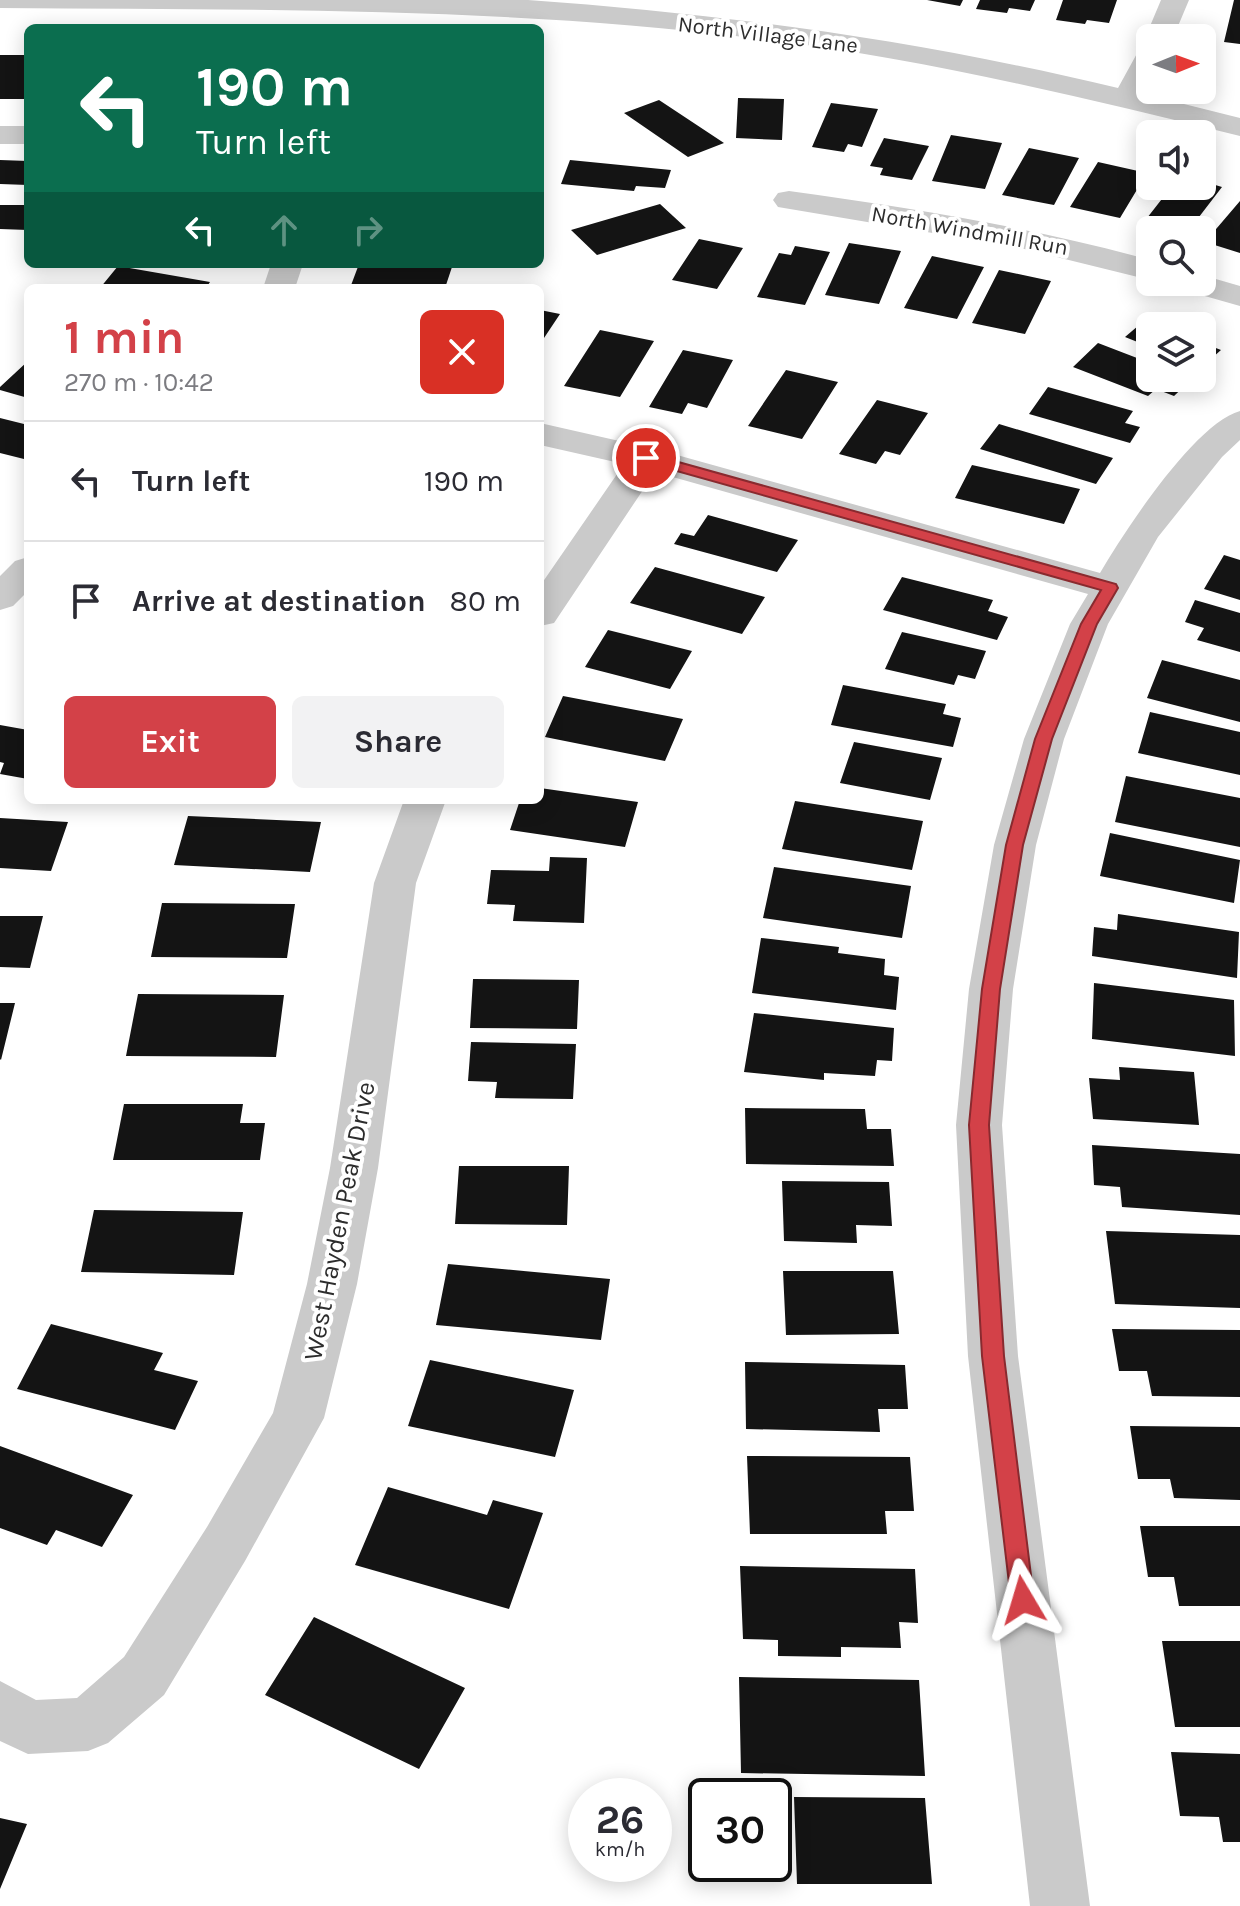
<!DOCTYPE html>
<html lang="en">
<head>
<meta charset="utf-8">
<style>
  body { margin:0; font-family:Karla,sans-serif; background:#f2f2f3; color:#2b2b33; height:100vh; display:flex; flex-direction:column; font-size:30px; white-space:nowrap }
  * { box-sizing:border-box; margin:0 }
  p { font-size:26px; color:#7c7c81 }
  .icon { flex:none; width:44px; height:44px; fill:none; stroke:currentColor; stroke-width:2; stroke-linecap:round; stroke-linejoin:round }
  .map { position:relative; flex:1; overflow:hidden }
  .drawer { position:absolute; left:24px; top:284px; width:520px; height:520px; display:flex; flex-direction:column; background:#fff; border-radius:12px; box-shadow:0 4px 20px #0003 }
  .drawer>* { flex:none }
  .top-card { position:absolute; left:24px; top:24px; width:520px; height:244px; border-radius:12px; box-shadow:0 4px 20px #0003; background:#0b6e4f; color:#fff; overflow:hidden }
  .needle { width:52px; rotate:89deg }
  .controls { position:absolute; left:1136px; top:24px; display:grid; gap:16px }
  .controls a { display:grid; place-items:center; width:80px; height:80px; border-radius:12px; background:#fff; box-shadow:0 4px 20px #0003; font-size:40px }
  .speed { position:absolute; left:568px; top:1778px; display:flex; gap:16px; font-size:40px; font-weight:700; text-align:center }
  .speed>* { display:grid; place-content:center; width:104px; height:104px; border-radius:50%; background:#fff; box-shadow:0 4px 20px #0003; line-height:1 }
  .speed small { font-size:20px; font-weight:400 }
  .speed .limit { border:4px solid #111; border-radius:12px; background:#fff; color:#111 }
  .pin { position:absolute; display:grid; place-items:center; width:68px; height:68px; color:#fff; margin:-34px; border:4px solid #fff; border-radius:50%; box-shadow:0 2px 8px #0007 }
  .me { position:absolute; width:88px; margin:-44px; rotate:353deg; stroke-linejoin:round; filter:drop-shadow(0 0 6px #0008) }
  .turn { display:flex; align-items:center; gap:28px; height:168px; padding:0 40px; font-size:36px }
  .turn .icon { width:104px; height:104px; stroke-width:2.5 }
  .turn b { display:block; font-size:56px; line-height:68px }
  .lanes { display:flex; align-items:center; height:76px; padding:0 40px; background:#0003; justify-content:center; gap:40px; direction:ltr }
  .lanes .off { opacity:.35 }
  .round { display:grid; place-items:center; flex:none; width:84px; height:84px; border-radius:12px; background:#f2f2f3 }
  .headline { display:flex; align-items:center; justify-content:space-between; height:136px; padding:0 40px }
  h1 { font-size:48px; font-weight:700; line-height:60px; color:#d34148 }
  .button { display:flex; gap:16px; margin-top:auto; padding:16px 40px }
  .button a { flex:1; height:92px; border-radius:12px; background:#d34148; color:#fff; font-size:32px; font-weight:700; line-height:92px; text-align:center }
  .button a+a { background:#f2f2f3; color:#2b2b33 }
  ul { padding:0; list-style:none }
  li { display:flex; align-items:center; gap:24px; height:120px; padding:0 40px; border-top:2px solid #e1e1e2 }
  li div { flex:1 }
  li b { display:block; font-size:30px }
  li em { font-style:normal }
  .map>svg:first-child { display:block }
  .building { fill:#141414 }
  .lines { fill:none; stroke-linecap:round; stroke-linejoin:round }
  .minor { fill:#cacaca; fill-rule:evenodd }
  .route { fill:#d34148; stroke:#892a2f; stroke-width:2 }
  .labels { text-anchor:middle; stroke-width:8; stroke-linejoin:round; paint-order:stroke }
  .far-street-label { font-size:22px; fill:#2d2d2d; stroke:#fff }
  .street-label { font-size:26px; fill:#2d2d2d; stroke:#fff }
</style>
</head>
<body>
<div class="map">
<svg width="1240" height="1906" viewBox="0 0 1240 1906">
  <rect width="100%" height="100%" fill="#fff"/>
  <!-- building -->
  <path class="building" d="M927,0H963L960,6Z
    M980,0H1035L1030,11L1009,8L1007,13L976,9Z
    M1063,0H1117L1109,23L1087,20L1085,24L1056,20Z
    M1234,0H1240V44L1224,42Z
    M0,55H28V99H0Z
    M738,98L784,99L782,140L736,138Z
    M659,100L724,143L688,157L624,113Z
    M831,103L878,109L862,147L848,144L844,152L812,147Z
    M951,135L1002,143L985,189L932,181Z
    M884,138L929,146L912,180L880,175L883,168L870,166Z
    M1029,148L1079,158L1054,205L1002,195Z
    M0,160L28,161V185L0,184Z
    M570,160L671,170L665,188L636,186L634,191L561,184Z
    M1098,162L1147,173L1120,218L1070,207Z
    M1202,181L1222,187L1189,230H1152L1140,227L1172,186H1202Z
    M1240,201V253L1205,242Z
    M660,204L686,228L597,255L571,230Z
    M0,205H28V230L0,229Z
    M699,239L743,248L717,289L672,280Z
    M849,243L901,251L879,304L825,295Z
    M795,246L830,252L805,305L757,297L779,253L791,255Z
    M932,256L984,267L957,319L904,308Z
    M359,264H453L445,288H350Z
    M118,266L210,282L206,288H100Z
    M999,270L1051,281L1025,334L972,323Z
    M540,310L560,314L540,344Z
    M1152,314L1181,326H1150V347L1125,337Z
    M600,330L654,341L620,397L564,386Z
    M1202,335L1210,338L1203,343L1221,350L1202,367Z
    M1098,343L1150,363V378L1192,379L1174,396L1156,389L1148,396L1073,367Z
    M683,350L733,360L707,408L688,403L682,414L649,407Z
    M28,361V398L0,390V387Z
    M786,370L838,382L802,439L748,426Z
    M1048,387L1133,411L1125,423L1140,427L1130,443L1029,414Z
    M877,400L928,413L900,455L885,451L876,464L839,454Z
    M0,418L28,425V460L0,453Z
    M999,424L1113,458L1096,484L980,449Z
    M972,465L1080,489L1064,524L955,498Z
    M708,515L798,540L777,572L674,544L681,533L694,536Z
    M1224,555L1240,560V600L1204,589Z
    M655,567L765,597L742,634L630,603Z
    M902,577L993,600L988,611L1008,617L997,640L883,610Z
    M1195,600L1240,613V652L1197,640L1204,628L1185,622Z
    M608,630L692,651L670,689L585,667Z
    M902,632L986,651L975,679L958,675L954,685L885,669Z
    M1162,660L1240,680V722L1147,698Z
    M843,685L946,704L943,714L961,718L953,747L831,725Z
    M563,696L683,719L665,761L545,737Z
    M1150,712L1240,732V775L1138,753Z
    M0,725L28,730V779L0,774L4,763L0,762Z
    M854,742L942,758L930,800L840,783Z
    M1126,776L1240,798V847L1115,822Z
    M540,788L638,802L625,847L510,830L520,800H540Z
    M795,801L923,821L912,870L782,849Z
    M188,816L321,822L310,872L174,865Z
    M0,818L68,822L51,871L0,868Z
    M1110,833L1240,860L1234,903L1100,876Z
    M550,857L587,858L584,923L513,921L515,905L487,904L491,870L549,871Z
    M774,867L911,886L902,938L763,918Z
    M162,903L295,904L287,958L151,957Z
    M1118,914L1239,932L1237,978L1092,956L1094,927L1117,930Z
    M0,916H43L30,968L0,967Z
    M761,938L839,947L838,953L885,959L884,975L899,977L896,1010L752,993Z
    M473,979L579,980L577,1029L470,1028Z
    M1094,983L1234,1000L1235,1056L1092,1039Z
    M138,994L284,995L276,1057L126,1056Z
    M0,1003H15L1,1060L0,1059Z
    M754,1013L894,1028L892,1061L877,1060L875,1076L824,1073V1080L744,1072Z
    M471,1042L576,1044L573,1099L495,1098L497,1082L468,1081Z
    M1119,1067L1194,1072L1199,1125L1093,1119L1089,1078L1120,1080Z
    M124,1104H243L240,1123H265L260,1160H113Z
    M745,1108L865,1109L867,1129H891L894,1166L746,1164Z
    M1092,1145L1240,1154V1215L1122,1207L1120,1187L1094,1185Z
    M459,1166H569L567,1225L455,1224Z
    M782,1181L889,1182L892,1226L856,1225L857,1243L784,1241Z
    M94,1210L243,1212L234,1275L81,1272Z
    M1106,1231L1240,1235V1308L1115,1304Z
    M448,1264L610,1279L601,1340L436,1325Z
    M783,1271H893L899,1334L786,1335Z
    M51,1324L163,1353L154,1370L198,1381L175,1430L17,1389Z
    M1112,1329L1240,1330V1397L1152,1396L1147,1371H1119Z
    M430,1360L574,1390L555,1457L408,1426Z
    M745,1362L905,1365L908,1409H878L880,1432L746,1429Z
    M1130,1426L1240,1427V1500L1174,1498L1170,1479H1138Z
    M0,1446L133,1495L102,1547L56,1530L47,1545L0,1528Z
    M747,1456L910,1457L914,1511H885L887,1534H750Z
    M388,1487L487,1515L493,1500L543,1513L509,1609L355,1565Z
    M1140,1526H1240V1606H1179L1174,1577H1148Z
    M740,1566L915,1569L918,1623L899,1622L901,1648L841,1647V1657L778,1656V1640L743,1639Z
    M314,1617L465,1688L419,1769L265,1695Z
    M1162,1641H1240V1727H1175Z
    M739,1677L919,1680L925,1776L741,1773Z
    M1171,1752L1240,1754V1842H1223L1219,1817L1180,1816Z
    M794,1797L925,1798L932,1884H797Z
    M0,1818L27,1824L0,1889Z"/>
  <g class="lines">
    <!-- minor -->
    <path class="minor" d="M0,0H528C727,14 923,41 1118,88L1140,48L1150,45V82L1144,94L1240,118V136C1079,96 919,58 753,38C503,7 252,10 0,8Z
      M1161,0H1189L1173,38H1150L1149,44L1145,38Z
      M0,126H28V144H0Z
      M789,191C911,208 1031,227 1150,260V280L1016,247L778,207L773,200L778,193Z
      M271,264H303L295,288H263Z
      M1202,275L1240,286V306L1180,289L1176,282H1202Z
      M1240,411V440L1222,457L1158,537L1108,624L1064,739L1036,845L1013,989L1002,1125L1018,1356L1090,1906H1030L968,1356L956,1125L969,989L994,845L1024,739L1070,624L1088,594L655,472L554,623L540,626V586L624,464L540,445V423L659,450L1100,573C1124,532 1195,423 1240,411Z
      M28,557V591L13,606L0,610V576L15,561Z
      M404,800H446L416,883L378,1168L357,1284L324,1418L245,1561L164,1695L108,1743L88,1751L28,1754L0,1741V1681L36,1700L77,1698L124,1657L207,1527L273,1413L307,1284L330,1168L374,883Z"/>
  </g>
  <!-- route -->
  <path class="route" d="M646,453L1116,584L1118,588L1097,624L1052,739L1023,845L1000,989L989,1125L1004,1356L1034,1600L1031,1608L1023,1611L1015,1608L1011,1600L982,1356L969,1125L982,989L1006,845L1035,739L1081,624L1101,590L641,461V454Z"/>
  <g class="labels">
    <!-- far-street labels -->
    <g class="far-street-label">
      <text transform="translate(768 34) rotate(7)" y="8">North Village Lane</text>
      <text transform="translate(970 230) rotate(10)" y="8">North Windmill Run</text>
    </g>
    <!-- street labels -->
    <g class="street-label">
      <text transform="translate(339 1221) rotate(-79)" y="9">West Hayden Peak Drive</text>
    </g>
  </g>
</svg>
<div class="controls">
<a><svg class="needle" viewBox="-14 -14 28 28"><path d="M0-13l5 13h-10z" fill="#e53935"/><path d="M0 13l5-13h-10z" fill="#7c7c81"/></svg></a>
<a><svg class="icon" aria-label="sound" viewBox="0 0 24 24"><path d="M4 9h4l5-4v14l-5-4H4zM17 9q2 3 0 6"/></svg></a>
<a><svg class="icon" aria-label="search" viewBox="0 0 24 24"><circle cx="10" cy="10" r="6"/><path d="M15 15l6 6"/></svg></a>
<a><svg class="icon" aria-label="layers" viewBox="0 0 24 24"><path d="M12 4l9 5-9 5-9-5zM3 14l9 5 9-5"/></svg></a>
</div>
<div class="speed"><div>26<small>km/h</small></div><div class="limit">30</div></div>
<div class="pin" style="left:646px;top:458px;background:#d93025"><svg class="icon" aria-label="arrive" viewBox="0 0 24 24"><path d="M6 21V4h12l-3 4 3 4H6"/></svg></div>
<svg class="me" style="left:1023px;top:1600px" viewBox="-20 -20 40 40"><path d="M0-17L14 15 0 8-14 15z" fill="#d34148" stroke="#fff" stroke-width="4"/></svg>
<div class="top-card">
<div class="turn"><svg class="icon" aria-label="left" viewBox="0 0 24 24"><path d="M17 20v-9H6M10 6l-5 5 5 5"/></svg><div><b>190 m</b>Turn left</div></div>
<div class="lanes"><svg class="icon" aria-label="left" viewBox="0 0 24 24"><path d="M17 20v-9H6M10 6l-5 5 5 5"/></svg><svg class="icon off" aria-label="ahead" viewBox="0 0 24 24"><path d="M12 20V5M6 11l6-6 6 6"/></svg><svg class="icon off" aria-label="right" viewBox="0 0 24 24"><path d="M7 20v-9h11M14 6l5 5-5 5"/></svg></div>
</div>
<section class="drawer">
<div class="headline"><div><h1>1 min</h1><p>270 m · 10:42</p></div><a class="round" style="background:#d93025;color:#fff"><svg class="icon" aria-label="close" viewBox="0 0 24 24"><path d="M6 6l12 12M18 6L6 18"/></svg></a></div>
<ul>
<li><svg class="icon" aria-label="left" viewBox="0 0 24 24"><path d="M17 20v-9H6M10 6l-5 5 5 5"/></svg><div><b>Turn left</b></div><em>190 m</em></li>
<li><svg class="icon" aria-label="arrive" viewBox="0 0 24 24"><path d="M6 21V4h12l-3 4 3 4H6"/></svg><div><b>Arrive at destination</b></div><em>80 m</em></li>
</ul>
<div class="button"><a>Exit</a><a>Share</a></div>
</section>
</div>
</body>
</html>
